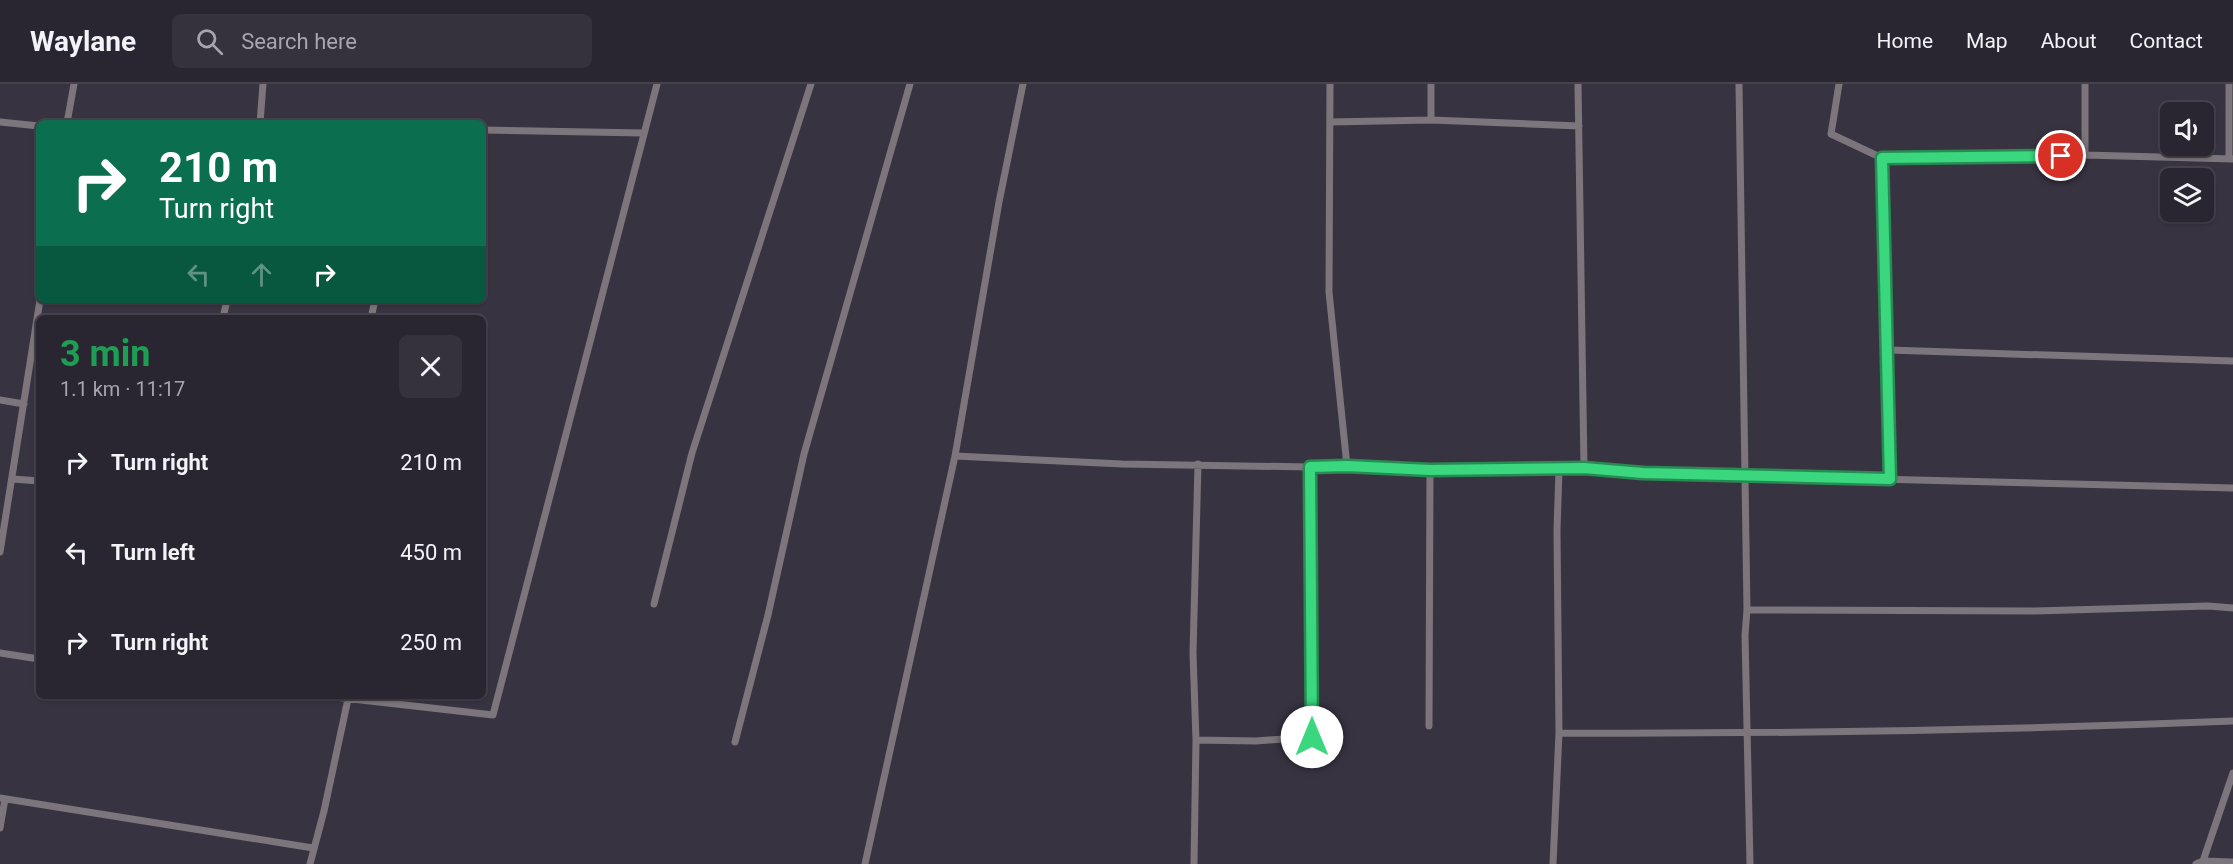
<!DOCTYPE html>
<html lang="en">
<head>
<meta charset="utf-8">
<style>
  body { margin:0; font-family:Roboto,sans-serif; background:#36323d; color:#f1f3f6; height:100vh; display:flex; flex-direction:column; font-size:22px; white-space:nowrap }
  * { box-sizing:border-box; margin:0 }
  p { font-size:20px; color:#a5a5ab }
  .icon { flex:none; width:33px; height:33px; fill:none; stroke:currentColor; stroke-width:2; stroke-linecap:round; stroke-linejoin:round }
  .map { position:relative; flex:1; overflow:hidden }
  .side { position:absolute; left:36px; top:231px; width:450px; height:384px; display:flex; flex-direction:column; background:#2a2631; border-radius:9px; box-shadow:0 2px 4px #0004,0 0 0 2px #46434d }
  .side>* { flex:none }
  .top-card { position:absolute; left:36px; top:36px; width:450px; height:183px; border-radius:9px; box-shadow:0 2px 4px #0004,0 0 0 2px #46434d; background:#0b6e4f; color:#fff; overflow:hidden }
  .buttons { position:absolute; left:2160px; top:18px; display:grid; gap:12px }
  .buttons a { display:grid; place-items:center; width:54px; height:54px; border-radius:9px; background:#2a2631; box-shadow:0 2px 4px #0004,0 0 0 2px #46434d; font-size:30px }
  .pin { position:absolute; display:grid; place-items:center; width:51px; height:51px; color:#fff; margin:-26px; border:3px solid #fff; border-radius:50%; box-shadow:0 2px 6px #0007 }
  .me { position:absolute; width:66px; margin:-33px; rotate:0deg; stroke-linejoin:round; filter:drop-shadow(0 0 4px #0008) }
  .turn { display:flex; align-items:center; gap:21px; height:126px; padding:0 24px; font-size:27px }
  .turn .icon { width:78px; height:78px; stroke-width:2.5 }
  .turn b { display:block; font-size:42px; line-height:51px }
  .lanes { display:flex; align-items:center; height:57px; padding:0 24px; background:#0003; justify-content:center; gap:30px; direction:ltr }
  .lanes .off { opacity:.35 }
  .round { display:grid; place-items:center; flex:none; width:63px; height:63px; border-radius:9px; background:#36323d }
  .summary { display:flex; align-items:center; justify-content:space-between; height:102px; padding:0 24px }
  h1 { font-size:36px; font-weight:700; line-height:45px; color:#1e9e55 }
  ul { padding:0; list-style:none }
  li { display:flex; align-items:center; gap:18px; height:90px; padding:0 24px }
  li div { flex:1 }
  li b { display:block; font-size:22px }
  li em { font-style:normal }
  header { display:flex; align-items:center; gap:36px; box-sizing:border-box; height:84px; padding:0 30px; background:#2a2631; border-bottom:2px solid #46434d }
  header strong { font-size:28px }
  nav { display:flex; gap:33px; margin-inline-start:auto; font-size:21px }
  .search { width:420px; height:54px; background:#36323d; display:flex; align-items:center; gap:15px; box-sizing:border-box; padding:0 21px; border-radius:9px; color:#a5a5ab; font-size:22px }
  .map>svg:first-child { display:block }
  .lines { fill:none; stroke-linecap:round; stroke-linejoin:round }
  .minor { stroke:#7c757b; stroke-width:7 }
  .route-casing { stroke:#268c53; stroke-width:15 }
  .route { stroke:#3ad77f; stroke-width:10 }
</style>
</head>
<body>
<header>
<strong>Waylane</strong>
<div class="search"><svg class="icon" aria-label="search" viewBox="0 0 24 24"><circle cx="10" cy="10" r="6"/><path d="M15 15l6 6"/></svg>Search here</div>
<nav><a>Home</a><a>Map</a><a>About</a><a>Contact</a></nav>
</header>
<div class="map">
<svg width="2233" height="780" viewBox="0 0 2233 780">
  <rect width="100%" height="100%" fill="#383341"/>
  <g class="lines">
    <!-- minor -->
    <path class="minor" d="M1330,0L1329,208L1347,382
      M1431,0V36
      M1578,0L1584,384
      M1739,0L1747,526L1745,551L1750,780
      M1839,0L1831,50L1882,74L2085,71L2233,75
      M2085,0V71
      M0,38L39,42
      M1330,38L1431,36L1579,42
      M67,39L74,0
      M260,39L263,0
      M483,46L643,49
      M1882,74L1890,395
      M2229,75V0
      M223,234L227,216
      M371,234L375,216
      M1889,266L2233,277
      M0,316L24,320
      M955,372L1122,380L1310,383L1347,382L1430,386L1584,384L1643,389L2233,404
      M13,395L39,397
      M0,468L40,216
      M654,520L692,369L811,0
      M1747,526L2035,527L2208,522L2233,524
      M0,569L39,575
      M326,612L493,631L657,0
      M1429,642L1430,386
      M1559,649C1784,650 2008,646 2233,637
      M1196,656L1256,657L1312,653L1310,383
      M735,658L768,531L804,370L910,0
      M0,714L313,764
      M0,744L5,715
      M2203,777L2233,689
      M310,780L324,727L348,615
      M865,780L955,372L999,118L1023,0
      M1194,780L1196,656L1193,569L1198,380
      M1553,780L1559,649L1557,446L1559,386
      M2196,780L2203,777L2233,778"/>
  </g>
  <g class="lines">
    <!-- route casing -->
    <g class="route-casing">
      <path id="route" d="M1312,653L1310,383L1347,382L1430,386L1584,384L1643,389L1890,395L1882,74L2061,72"/>
    </g>
    <!-- route -->
    <use href="#route" class="route"/>
  </g>
</svg>
<div class="buttons">
<a><svg class="icon" aria-label="sound" viewBox="0 0 24 24"><path d="M4 9h4l5-4v14l-5-4H4zM17 9q2 3 0 6"/></svg></a>
<a><svg class="icon" aria-label="layers" viewBox="0 0 24 24"><path d="M12 4l9 5-9 5-9-5zM3 14l9 5 9-5"/></svg></a>
</div>
<div class="pin" style="left:2061px;top:72px;background:#d93025"><svg class="icon" aria-label="arrive" viewBox="0 0 24 24"><path d="M6 21V4h12l-3 4 3 4H6"/></svg></div>
<svg class="me" style="left:1312px;top:653px" viewBox="-20 -20 40 40"><circle r="19" fill="#fff"/><path d="M0-13L10 11 0 6-10 11z" fill="#3ad77f"/></svg>
<div class="top-card">
<div class="turn"><svg class="icon" aria-label="right" viewBox="0 0 24 24"><path d="M7 20v-9h11M14 6l5 5-5 5"/></svg><div><b>210 m</b>Turn right</div></div>
<div class="lanes"><svg class="icon off" aria-label="left" viewBox="0 0 24 24"><path d="M17 20v-9H6M10 6l-5 5 5 5"/></svg><svg class="icon off" aria-label="ahead" viewBox="0 0 24 24"><path d="M12 20V5M6 11l6-6 6 6"/></svg><svg class="icon" aria-label="right" viewBox="0 0 24 24"><path d="M7 20v-9h11M14 6l5 5-5 5"/></svg></div>
</div>
<section class="side">
<div class="summary"><div><h1>3 min</h1><p>1.1 km · 11:17</p></div><a class="round"><svg class="icon" aria-label="close" viewBox="0 0 24 24"><path d="M6 6l12 12M18 6L6 18"/></svg></a></div>
<ul>
<li><svg class="icon" aria-label="right" viewBox="0 0 24 24"><path d="M7 20v-9h11M14 6l5 5-5 5"/></svg><div><b>Turn right</b></div><em>210 m</em></li>
<li><svg class="icon" aria-label="left" viewBox="0 0 24 24"><path d="M17 20v-9H6M10 6l-5 5 5 5"/></svg><div><b>Turn left</b></div><em>450 m</em></li>
<li><svg class="icon" aria-label="right" viewBox="0 0 24 24"><path d="M7 20v-9h11M14 6l5 5-5 5"/></svg><div><b>Turn right</b></div><em>250 m</em></li>
</ul>
</section>
</div>
</body>
</html>
